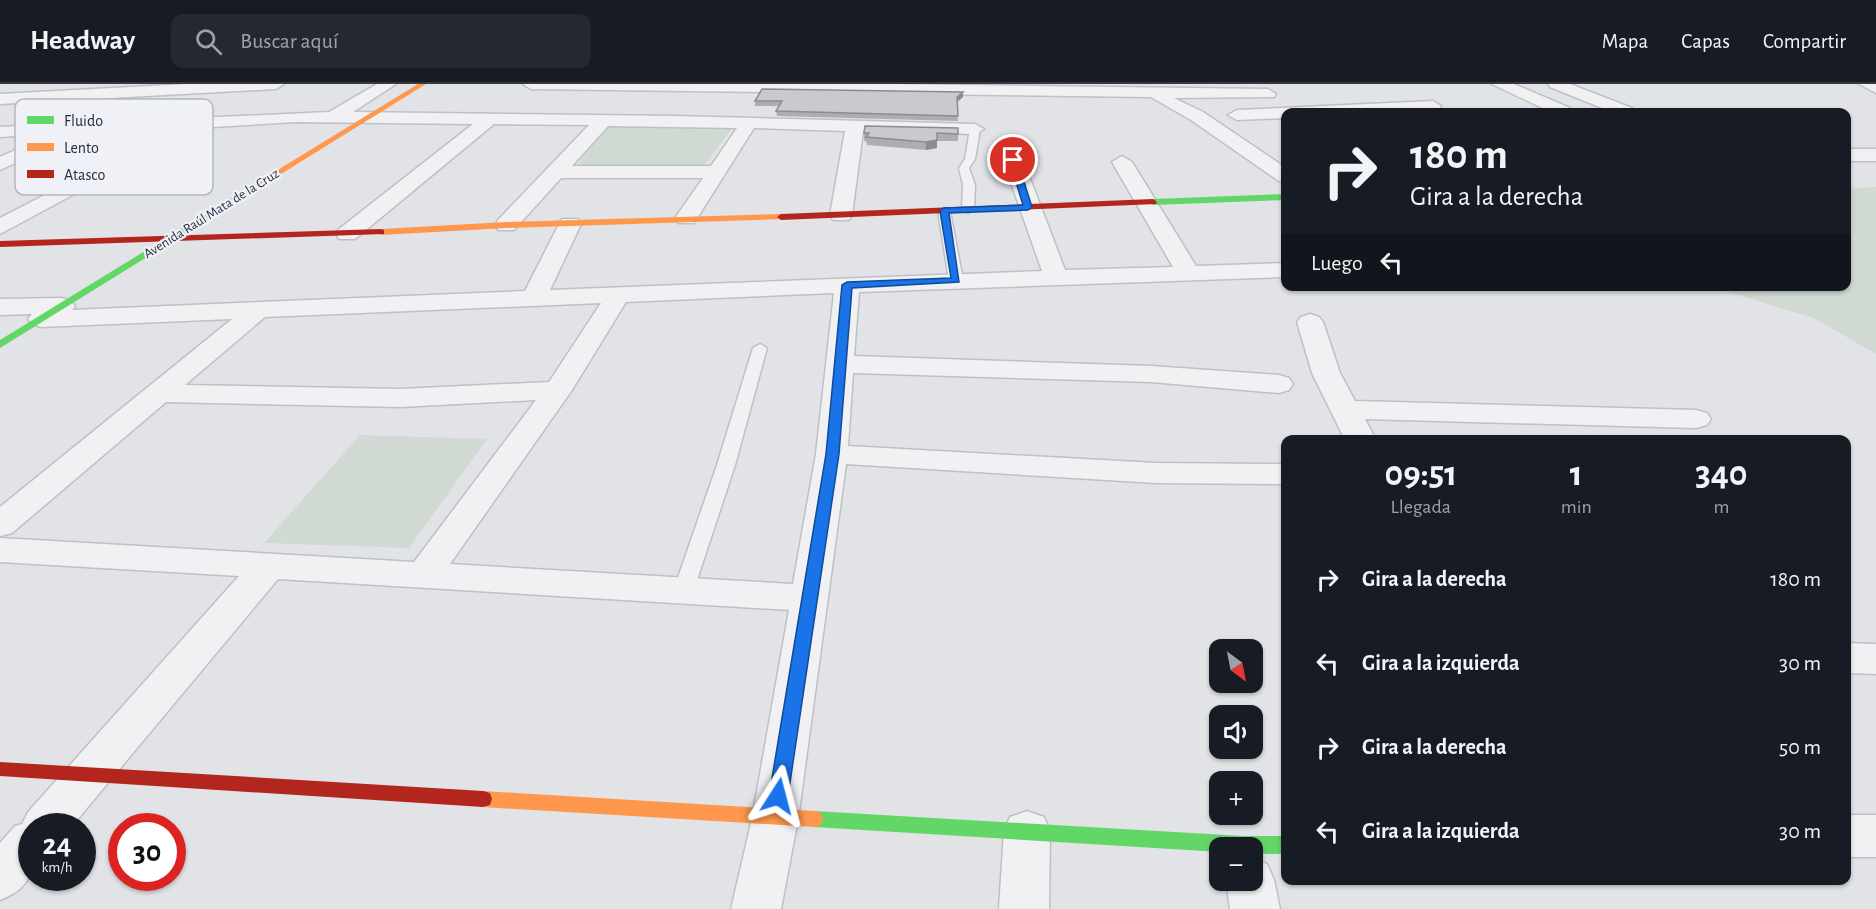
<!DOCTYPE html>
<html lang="es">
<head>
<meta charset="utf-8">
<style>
  body { margin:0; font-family:"Alegreya Sans",sans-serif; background:#242831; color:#f1f3f6; height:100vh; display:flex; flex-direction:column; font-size:22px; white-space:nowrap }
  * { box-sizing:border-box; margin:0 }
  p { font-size:20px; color:#9ea1a6 }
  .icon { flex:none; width:33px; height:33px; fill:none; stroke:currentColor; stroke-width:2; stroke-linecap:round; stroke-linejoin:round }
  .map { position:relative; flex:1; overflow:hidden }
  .details { position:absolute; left:1281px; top:351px; width:570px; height:450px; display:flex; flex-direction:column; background:#171b24; border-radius:12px; box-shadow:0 2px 4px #0004 }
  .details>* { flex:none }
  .top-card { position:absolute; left:1281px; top:24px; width:570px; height:183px; border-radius:12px; box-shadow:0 2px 4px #0004; background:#171b24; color:#f1f3f6; overflow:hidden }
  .needle { width:39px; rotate:148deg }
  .fabs { position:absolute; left:1209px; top:555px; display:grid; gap:12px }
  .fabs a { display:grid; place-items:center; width:54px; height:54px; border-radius:12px; background:#171b24; box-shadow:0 2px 4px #0004; font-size:30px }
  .speed { position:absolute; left:18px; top:729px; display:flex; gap:12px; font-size:30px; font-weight:700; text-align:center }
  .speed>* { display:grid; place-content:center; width:78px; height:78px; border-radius:50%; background:#171b24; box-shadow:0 2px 4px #0004; line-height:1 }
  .speed small { font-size:15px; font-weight:400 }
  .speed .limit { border:9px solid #d22; background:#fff; color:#111 }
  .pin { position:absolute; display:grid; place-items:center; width:51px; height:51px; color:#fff; margin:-26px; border:3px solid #fff; border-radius:50%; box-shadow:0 2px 6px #0007 }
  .me { position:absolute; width:66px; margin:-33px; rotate:9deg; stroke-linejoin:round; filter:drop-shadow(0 0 4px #0008) }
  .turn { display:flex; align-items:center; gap:21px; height:126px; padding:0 30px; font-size:27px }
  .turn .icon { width:78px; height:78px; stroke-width:2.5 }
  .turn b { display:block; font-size:42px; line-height:51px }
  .then { display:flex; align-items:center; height:57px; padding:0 30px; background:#0003; gap:12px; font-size:22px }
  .eta { display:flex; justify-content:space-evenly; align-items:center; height:102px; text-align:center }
  .eta b { font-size:36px; font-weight:700; line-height:42px }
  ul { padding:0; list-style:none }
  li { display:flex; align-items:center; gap:18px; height:84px; padding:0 30px }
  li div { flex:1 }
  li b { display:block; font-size:22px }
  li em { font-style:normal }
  header { display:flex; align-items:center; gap:36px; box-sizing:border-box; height:84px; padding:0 30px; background:#171b24; border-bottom:2px solid #363941 }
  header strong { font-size:28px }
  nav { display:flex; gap:33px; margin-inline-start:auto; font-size:21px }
  .search { width:420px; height:54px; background:#242831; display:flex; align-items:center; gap:15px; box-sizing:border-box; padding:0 21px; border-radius:12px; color:#9ea1a6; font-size:22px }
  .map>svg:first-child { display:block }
  .green { fill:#d0dad2 }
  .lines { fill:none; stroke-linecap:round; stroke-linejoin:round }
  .lane-casing { stroke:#bec0c5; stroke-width:3 }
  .street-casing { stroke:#bec0c5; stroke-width:3 }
  .lane { fill:#f1f1f3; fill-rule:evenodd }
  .street { fill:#f1f1f3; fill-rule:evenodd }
  .fast { fill:#63d668; fill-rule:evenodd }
  .slow { fill:#ff974d; fill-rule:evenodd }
  .jam { fill:#b3261e; fill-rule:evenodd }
  .wall { fill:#acaeb2 }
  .shaded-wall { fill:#8c8d91 }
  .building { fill:#c8cacf; stroke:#8c8d91; stroke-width:1.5 }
  .route { fill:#1a73e8; stroke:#114b97; stroke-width:1.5 }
  .labels { text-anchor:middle; stroke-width:4.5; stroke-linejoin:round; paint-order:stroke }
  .far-street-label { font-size:14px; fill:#272d41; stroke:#eff1f7 }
  .key { fill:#eff1f7; stroke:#b3b6c0; stroke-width:1.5 }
  .key-label { font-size:16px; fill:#272d41 }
</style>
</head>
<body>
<header>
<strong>Headway</strong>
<div class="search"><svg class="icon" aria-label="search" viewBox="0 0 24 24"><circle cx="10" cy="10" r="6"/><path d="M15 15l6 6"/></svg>Buscar aquí</div>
<nav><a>Mapa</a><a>Capas</a><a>Compartir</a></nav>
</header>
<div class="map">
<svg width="1876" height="825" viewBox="0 0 1876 825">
  <rect width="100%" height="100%" fill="#e1e3e7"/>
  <!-- green -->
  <path class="green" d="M608,41L733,43L703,83L575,84Z
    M1876,103V270L1814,234L1711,203L1846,202L1847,105Z
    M360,351L487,355L409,464L264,459Z"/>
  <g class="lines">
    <!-- lane casing -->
    <g class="lane-casing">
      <path id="lane" d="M975,42L980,45L975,75L969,84L975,101L974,126L968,129L962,126L963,101L959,84L965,75L970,45Z
        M944,124L950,127L963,196L956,200L949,196L938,127Z
        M760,260L767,264L735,381L694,505L691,510H677L674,505L717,381L753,264Z"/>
    </g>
    <!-- street casing -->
    <g class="street-casing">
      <path id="street" d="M187,0H284L276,5L0,20V10Z
        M377,0H396L353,28L676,32L975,40L984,45L975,50L863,47L852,131L849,136H833L830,131L845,47L754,44L694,139H678L675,134L703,94H561L514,146H498L495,141L498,136L589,41L494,40L355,155H339L336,150L339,145L473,40L295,38L197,44L0,150V134L171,46L70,52L67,56L0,86V73L50,50L0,53V43L329,28ZM608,42L737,44L711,82H572Z
        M523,0H889L1268,5L1276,10L1274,13L1174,14L1203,28L1286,84V99L1279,97L1191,36L1151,13L531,5Z
        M1492,0H1514L1570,24L1573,28H1551Z
        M1548,0H1570L1632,24L1635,28H1612L1550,3Z
        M1859,0H1876V9Z
        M1433,17L1441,22L1439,26L1402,28H1286V34L1237,36L1228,31L1237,26Z
        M1846,65H1876V77H1846Z
        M1013,70L1023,76L1065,186L1173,183L1112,78L1122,72L1132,78L1196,182L1286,179V193L859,208L854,272L1151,282L1279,291L1289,294L1293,300L1289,306L1279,309L1151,298L853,289L848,362L1156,379L1286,380V400L1156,399L846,380L798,735L781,825H731L752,735L789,526L278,495L72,742H32C32,779 39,801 0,816V759L15,742L22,740L28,728L239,492L0,478V454L414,478L536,316L400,323L166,318L12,449L0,452V423L232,235L41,243L32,240L28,235L32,230L0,231V215L62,214L71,217L75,222L72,226L525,207L559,140L562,135H578L581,140L550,206L1042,187L1003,76ZM834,209L816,370L793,500L450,480L572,306L626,218ZM601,219L549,298L400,305L185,301L265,233Z
        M1310,230L1319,233L1323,238L1340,289L1355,317L1696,326L1707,329L1711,335L1707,341L1696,344L1365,335L1376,356H1345L1312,289L1297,238L1301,233Z
        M1846,559L1876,560V590L1846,589Z
        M1027,727L1044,733L1050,747L1049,825H999L1004,747L1010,733Z
        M1846,731H1876V773H1846Z
        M1252,775L1267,780L1274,796L1280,825H1230L1226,796H1252Z"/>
    </g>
    <!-- lane -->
    <use href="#lane" class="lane"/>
    <!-- street -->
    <use href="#street" class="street"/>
    <!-- fast -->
    <path class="fast" d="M241,108L245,111L244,113L0,264V256Z
      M1286,110V116L1153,121L1149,118L1153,115Z
      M814,727L1243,752H1286V770H1252V764H1220V768L814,743L807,741L805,735L807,729Z"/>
    <!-- slow -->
    <path class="slow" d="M418,0H426L244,113L237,111Z
      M781,130L785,133L784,135L506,144L381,151L376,148L381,145L506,138Z
      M483,707L814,727L821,729L823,735L821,741L814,743L483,723L476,721L474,715L476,709Z"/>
    <!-- jam -->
    <path class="jam" d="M1153,115L1157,118L1156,120L781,136L777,133L781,130Z
      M381,145L384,146V150L0,163V157Z
      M0,678L483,707L490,709L492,715L490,721L483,723L0,692Z"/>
  </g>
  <!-- wall -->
  <path class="wall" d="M963,13L957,18L958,37L777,32L776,27L779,22H755V17Z
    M958,44V57H937V64L926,66L867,61L866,57H864V49Z"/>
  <!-- shaded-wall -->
  <path class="shaded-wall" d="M963,8V13L957,18V13Z
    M937,49V64L926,66V58Z"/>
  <!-- building -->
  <path class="building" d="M762,5L963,8L957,13L958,32L776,27L782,17H755Z
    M865,42L958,44V50L937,49V56L926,58L866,53L869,49H864Z"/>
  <!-- route -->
  <path class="route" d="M1013,74L1017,76L1032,123L1028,126L949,129L959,198L852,204L839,370L788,712L785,718L778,720L772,718L769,712L826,370L842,201L847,198L951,194L940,127L944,124L1023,121L1009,76Z"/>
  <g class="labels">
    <!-- far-street labels -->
    <g class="far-street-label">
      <text transform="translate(211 129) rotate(-32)" y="5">Avenida Raúl Mata de la Cruz</text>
    </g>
  </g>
  <!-- legend -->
  <rect x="15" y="15" width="198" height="96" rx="9" class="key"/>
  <rect x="27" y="32" width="27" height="8" fill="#63d668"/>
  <rect x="27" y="59" width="27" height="8" fill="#ff974d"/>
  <rect x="27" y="86" width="27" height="8" fill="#b3261e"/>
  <g class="key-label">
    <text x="64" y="42">Fluido</text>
    <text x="64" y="69">Lento</text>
    <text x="64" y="96">Atasco</text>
  </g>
</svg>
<div class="fabs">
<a><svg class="needle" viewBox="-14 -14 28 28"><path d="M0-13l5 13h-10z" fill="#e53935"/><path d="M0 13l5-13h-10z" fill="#9ea1a6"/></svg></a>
<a><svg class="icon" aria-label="sound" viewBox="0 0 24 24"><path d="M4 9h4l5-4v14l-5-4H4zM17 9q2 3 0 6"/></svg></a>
<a>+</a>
<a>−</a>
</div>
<div class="speed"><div>24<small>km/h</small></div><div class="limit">30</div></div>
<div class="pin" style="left:1013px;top:76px;background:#d93025"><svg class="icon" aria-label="arrive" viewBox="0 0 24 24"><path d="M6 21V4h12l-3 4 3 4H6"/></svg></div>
<svg class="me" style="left:778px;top:712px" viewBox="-20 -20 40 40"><path d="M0-17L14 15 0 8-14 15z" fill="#1a73e8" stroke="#fff" stroke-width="4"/></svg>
<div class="top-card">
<div class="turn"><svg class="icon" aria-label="right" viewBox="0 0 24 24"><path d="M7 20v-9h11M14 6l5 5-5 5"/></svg><div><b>180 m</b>Gira a la derecha</div></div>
<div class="then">Luego<svg class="icon" aria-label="left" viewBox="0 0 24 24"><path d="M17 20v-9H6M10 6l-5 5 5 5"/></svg></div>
</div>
<section class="details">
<div class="eta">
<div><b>09:51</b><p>Llegada</p></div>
<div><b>1</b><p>min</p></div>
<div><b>340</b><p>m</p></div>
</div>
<ul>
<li><svg class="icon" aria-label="right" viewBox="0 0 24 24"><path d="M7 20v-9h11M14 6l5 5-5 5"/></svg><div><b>Gira a la derecha</b></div><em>180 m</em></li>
<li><svg class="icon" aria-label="left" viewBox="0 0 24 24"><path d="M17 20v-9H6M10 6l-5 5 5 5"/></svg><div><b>Gira a la izquierda</b></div><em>30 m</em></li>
<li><svg class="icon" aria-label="right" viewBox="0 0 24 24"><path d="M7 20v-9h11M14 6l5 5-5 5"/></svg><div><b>Gira a la derecha</b></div><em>50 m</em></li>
<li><svg class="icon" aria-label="left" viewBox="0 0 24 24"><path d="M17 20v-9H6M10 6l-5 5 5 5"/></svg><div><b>Gira a la izquierda</b></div><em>30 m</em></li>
</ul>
</section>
</div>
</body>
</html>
